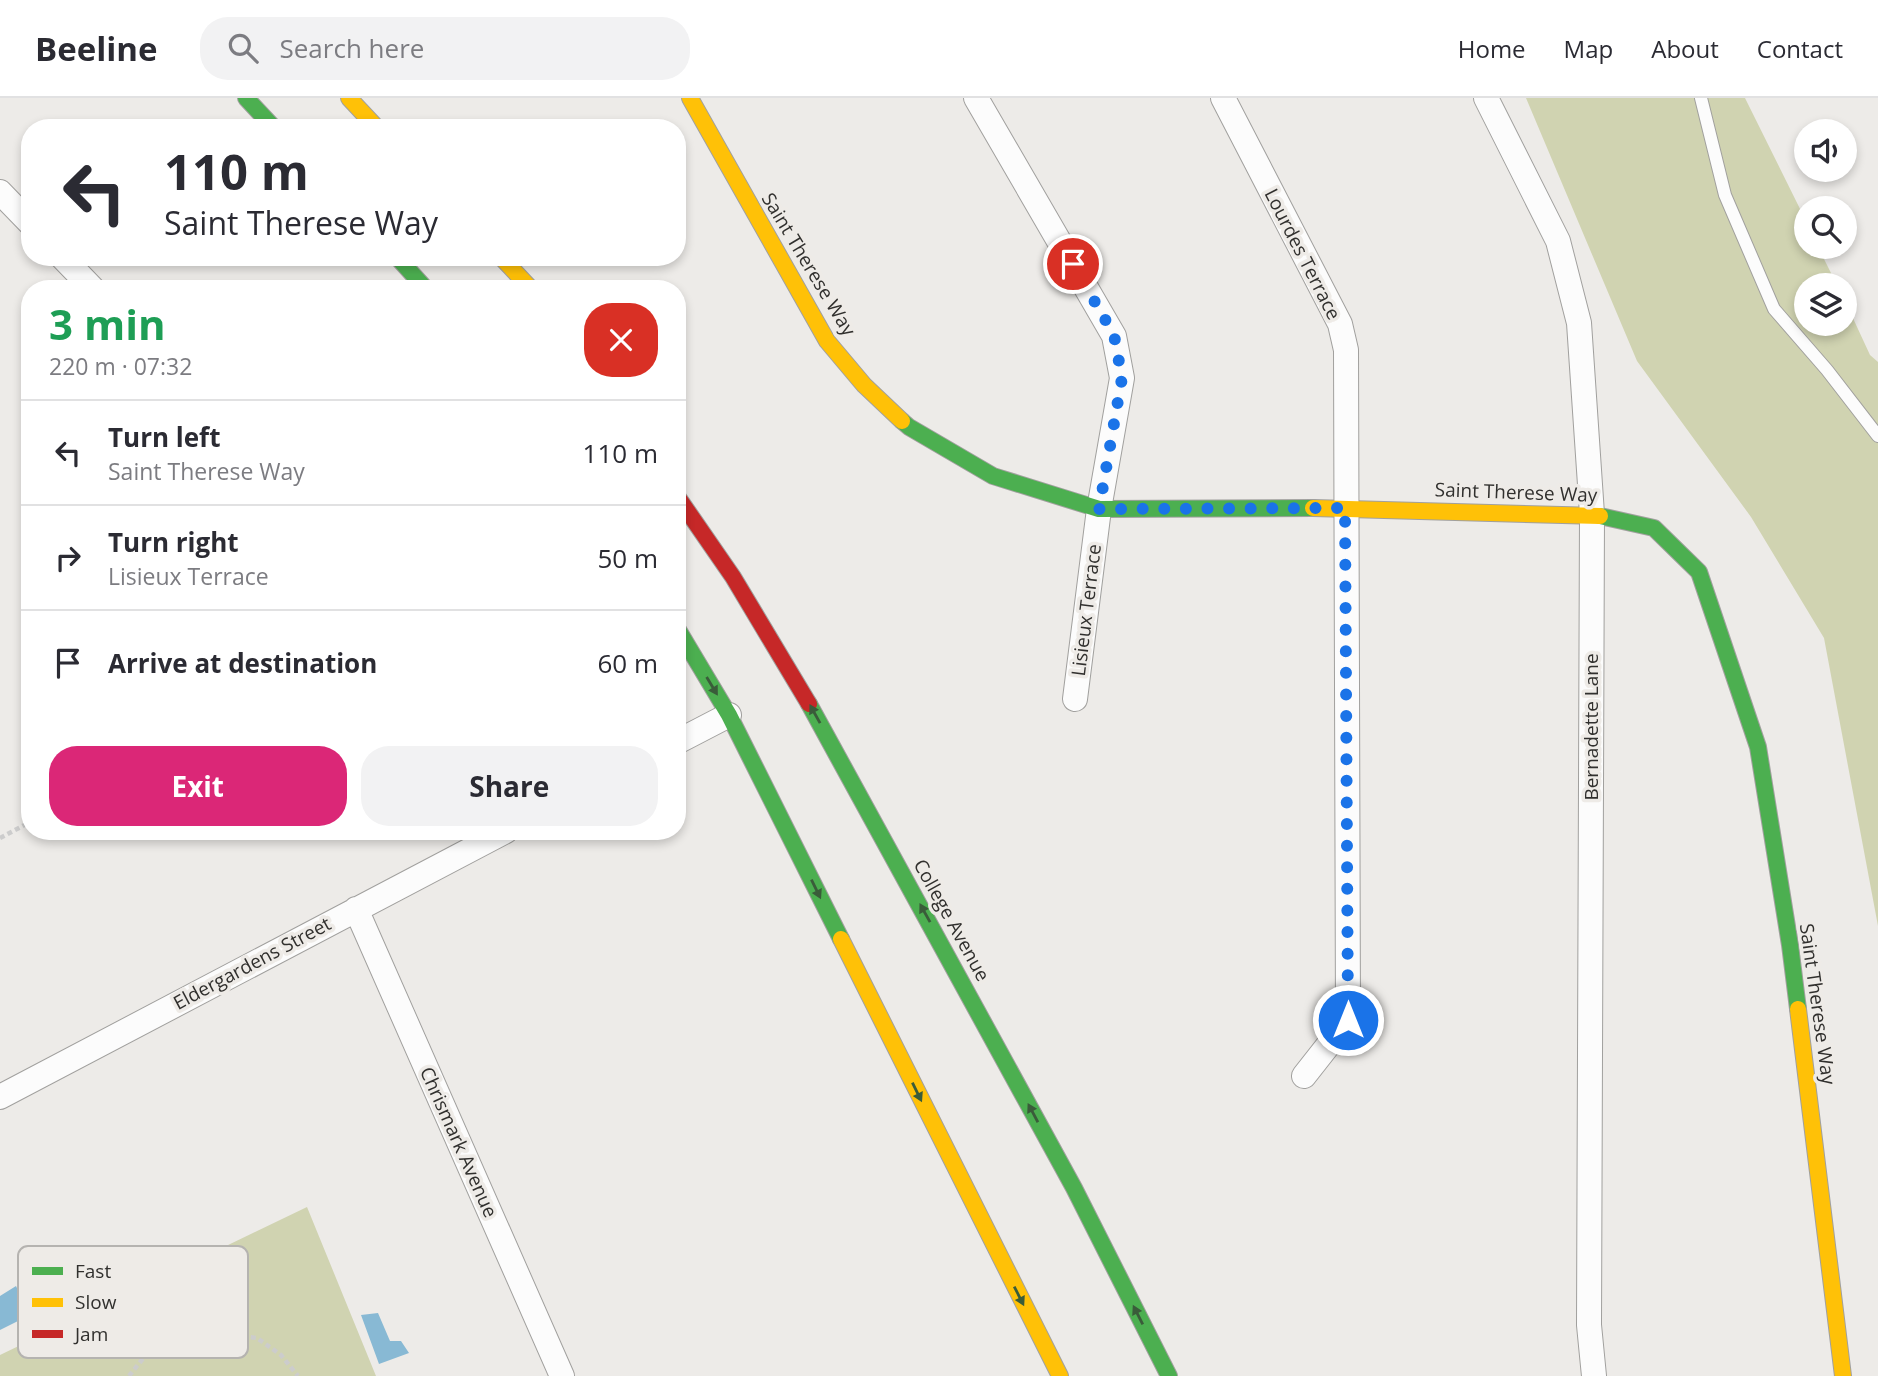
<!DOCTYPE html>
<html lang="en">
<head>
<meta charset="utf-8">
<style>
  body { margin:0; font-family:"Open Sans",sans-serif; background:#f2f2f3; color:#2b2b33; height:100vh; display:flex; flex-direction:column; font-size:26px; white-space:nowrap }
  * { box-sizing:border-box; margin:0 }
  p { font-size:23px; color:#7c7c81 }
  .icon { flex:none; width:38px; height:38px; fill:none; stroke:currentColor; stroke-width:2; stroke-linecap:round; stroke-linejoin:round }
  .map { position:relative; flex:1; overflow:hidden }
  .drawer { position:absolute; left:21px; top:182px; width:665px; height:560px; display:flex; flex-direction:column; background:#fff; border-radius:28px; box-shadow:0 4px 10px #0003 }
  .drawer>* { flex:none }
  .hud { position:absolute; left:21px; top:21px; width:665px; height:147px; border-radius:28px; box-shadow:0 4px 10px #0003; background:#fff; color:#2b2b33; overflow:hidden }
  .controls { position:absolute; left:1794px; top:21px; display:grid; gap:14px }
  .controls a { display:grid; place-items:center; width:63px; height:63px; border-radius:50%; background:#fff; box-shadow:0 4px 10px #0003; font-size:35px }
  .pin { position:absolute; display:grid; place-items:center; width:60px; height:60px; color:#fff; margin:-30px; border:4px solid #fff; border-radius:50%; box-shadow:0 2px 7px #0007 }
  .me { position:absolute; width:77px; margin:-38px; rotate:0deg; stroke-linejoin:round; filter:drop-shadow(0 0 5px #0008) }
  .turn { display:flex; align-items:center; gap:24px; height:147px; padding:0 28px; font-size:32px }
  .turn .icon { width:91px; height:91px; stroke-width:2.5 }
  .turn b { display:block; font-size:49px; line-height:60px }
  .round { display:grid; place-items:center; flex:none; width:74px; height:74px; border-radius:28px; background:#f2f2f3 }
  .head { display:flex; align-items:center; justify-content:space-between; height:119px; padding:0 28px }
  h1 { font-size:42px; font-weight:700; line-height:52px; color:#1e9e55 }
  .cta { display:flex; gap:14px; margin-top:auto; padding:14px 28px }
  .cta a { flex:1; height:80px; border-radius:28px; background:#db2777; color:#fff; font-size:28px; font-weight:700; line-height:80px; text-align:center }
  .cta a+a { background:#f2f2f3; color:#2b2b33 }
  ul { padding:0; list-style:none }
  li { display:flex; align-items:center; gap:21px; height:105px; padding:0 28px; border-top:2px solid #e1e1e2 }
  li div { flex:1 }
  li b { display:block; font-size:26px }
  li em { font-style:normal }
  header { display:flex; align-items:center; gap:42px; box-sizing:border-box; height:98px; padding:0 35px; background:#fff; border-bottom:2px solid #e1e1e2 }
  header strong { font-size:33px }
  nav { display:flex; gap:38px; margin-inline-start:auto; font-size:24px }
  .search { width:490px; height:63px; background:#f2f2f3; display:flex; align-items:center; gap:18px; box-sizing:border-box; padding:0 24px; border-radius:28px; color:#7c7c81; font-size:26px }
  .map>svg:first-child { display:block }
  .green { fill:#d0d3b1 }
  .water { fill:#88b9d4 }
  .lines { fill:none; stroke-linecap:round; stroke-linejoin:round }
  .lane-casing { stroke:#a1a09e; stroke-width:14 }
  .street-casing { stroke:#a1a09e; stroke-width:26 }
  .fast-casing { stroke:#a1a09e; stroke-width:18 }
  .slow-casing { stroke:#a1a09e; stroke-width:18 }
  .jam-casing { stroke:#a1a09e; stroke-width:18 }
  .path { stroke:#ccc; stroke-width:4.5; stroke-dasharray:5 3.5; stroke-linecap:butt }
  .lane { stroke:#fcfcfc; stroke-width:12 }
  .street { stroke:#fcfcfc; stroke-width:24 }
  .fast { stroke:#4caf50; stroke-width:16 }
  .slow { stroke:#ffc107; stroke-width:16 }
  .jam { stroke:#c62828; stroke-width:16 }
  .oneway { fill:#3a5c3a }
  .route { stroke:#1a73e8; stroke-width:12; stroke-dasharray:0 21.6 }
  .labels { text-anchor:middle; stroke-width:7; stroke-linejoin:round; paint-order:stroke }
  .street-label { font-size:19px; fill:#31302e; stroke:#eeebe7 }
  .key { fill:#eeebe7; stroke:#b5b3b0; stroke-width:2 }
  .key-label { font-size:19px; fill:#31302e }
</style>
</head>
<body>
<header>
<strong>Beeline</strong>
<div class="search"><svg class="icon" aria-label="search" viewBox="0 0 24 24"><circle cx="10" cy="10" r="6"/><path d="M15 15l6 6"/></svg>Search here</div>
<nav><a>Home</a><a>Map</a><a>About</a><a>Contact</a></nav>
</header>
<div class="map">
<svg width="1878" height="1278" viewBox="0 0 1878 1278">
  <rect width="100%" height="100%" fill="#edebe8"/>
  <!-- green -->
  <path class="green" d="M1526,0H1745L1806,123V149H1818L1837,187H1806V226H1844L1845,203L1870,257L1878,264V828L1824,540L1751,419L1637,263Z
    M307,1109L376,1278H0V1257Z"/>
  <!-- water -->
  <path class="water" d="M16,1188L30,1217L0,1232V1198Z
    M378,1215L390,1243H401L409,1255L379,1266L361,1217Z"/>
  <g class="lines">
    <!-- lane casing -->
    <g class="lane-casing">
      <path id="lane" d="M1701,0L1725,97L1774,211L1827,272L1878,338"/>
    </g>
    <!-- street casing -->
    <g class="street-casing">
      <path id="street" d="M976,0L1114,238L1122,280L1099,411L1075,601
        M1223,0L1340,226L1346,252L1348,922L1304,978
        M1486,0L1558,143L1579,225L1592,416L1589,1227L1594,1278
        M0,94L30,125
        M62,159L93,191
        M677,644L729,617
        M356,811L562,1278
        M0,999L506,733"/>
    </g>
    <!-- fast casing -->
    <g class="fast-casing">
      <path id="fast" d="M246,0L274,30
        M397,159L426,191
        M902,323L909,329L993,378L1099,411L1313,410
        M1600,418L1654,430L1699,474L1758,649L1790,847L1798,911
        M677,530L729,617L841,841
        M809,606L1074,1090L1169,1278"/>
    </g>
    <!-- slow casing -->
    <g class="slow-casing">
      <path id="slow" d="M349,0L377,30
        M690,0L827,243L864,287L902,323
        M501,159L531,191
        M1313,410L1600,418
        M841,841L1060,1278
        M1798,911L1843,1278"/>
    </g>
    <!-- jam casing -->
    <g class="jam-casing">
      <path id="jam" d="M677,398L733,479L809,606"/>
    </g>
    <!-- path -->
    <path class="path" d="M0,740L30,724
      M129,1278L145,1258L189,1238L219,1236L257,1240L281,1257L298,1278"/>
    <!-- lane -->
    <use href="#lane" class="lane"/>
    <!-- street -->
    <use href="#street" class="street"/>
    <!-- fast -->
    <use href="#fast" class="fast"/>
    <!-- slow -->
    <use href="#slow" class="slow"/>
    <!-- jam -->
    <use href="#jam" class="jam"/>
  </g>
  <!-- one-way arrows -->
  <defs><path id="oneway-solid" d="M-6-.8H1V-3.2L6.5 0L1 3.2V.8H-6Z" transform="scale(1.75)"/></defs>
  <g class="oneway">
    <use href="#oneway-solid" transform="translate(712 588) rotate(59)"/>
    <use href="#oneway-solid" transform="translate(815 616) rotate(-119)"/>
    <use href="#oneway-solid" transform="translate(816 791) rotate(64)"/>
    <use href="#oneway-solid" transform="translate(925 815) rotate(-119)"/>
    <use href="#oneway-solid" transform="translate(917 994) rotate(64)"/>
    <use href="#oneway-solid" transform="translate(1033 1015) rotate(-118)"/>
    <use href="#oneway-solid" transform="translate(1019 1198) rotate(63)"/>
    <use href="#oneway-solid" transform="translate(1138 1217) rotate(-117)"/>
  </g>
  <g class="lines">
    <!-- route -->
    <path class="route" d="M1073,166L1114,237L1122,280L1099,411L1345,410L1348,922"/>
  </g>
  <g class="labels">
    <!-- street labels -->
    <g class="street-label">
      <text transform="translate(1303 156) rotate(63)" y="7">Lourdes Terrace</text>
      <text transform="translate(809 166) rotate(59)" y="7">Saint Therese Way</text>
      <text transform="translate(1516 394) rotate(2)" y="7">Saint Therese Way</text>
      <text transform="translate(1086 512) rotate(-83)" y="7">Lisieux Terrace</text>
      <text transform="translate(1591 629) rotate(-90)" y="7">Bernadette Lane</text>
      <text transform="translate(952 822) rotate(61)" y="7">College Avenue</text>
      <text transform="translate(252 865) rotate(-28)" y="7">Eldergardens Street</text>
      <text transform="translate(1818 906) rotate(82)" y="7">Saint Therese Way</text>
      <text transform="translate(459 1044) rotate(66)" y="7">Chrismark Avenue</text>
    </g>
  </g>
  <!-- legend -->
  <rect x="18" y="1148" width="230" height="112" rx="10" class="key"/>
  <rect x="32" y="1169" width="31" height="8" fill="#4caf50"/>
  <rect x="32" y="1200" width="31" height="9" fill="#ffc107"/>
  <rect x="32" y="1232" width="31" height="8" fill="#c62828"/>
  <g class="key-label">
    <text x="75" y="1180">Fast</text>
    <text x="75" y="1211">Slow</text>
    <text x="75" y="1243">Jam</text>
  </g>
</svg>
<div class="controls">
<a><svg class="icon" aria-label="sound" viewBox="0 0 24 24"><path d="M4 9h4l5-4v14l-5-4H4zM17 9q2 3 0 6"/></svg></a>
<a><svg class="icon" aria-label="search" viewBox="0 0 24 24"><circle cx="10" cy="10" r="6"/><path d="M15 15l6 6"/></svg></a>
<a><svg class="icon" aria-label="layers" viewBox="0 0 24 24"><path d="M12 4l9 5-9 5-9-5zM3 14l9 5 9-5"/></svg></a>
</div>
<div class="pin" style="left:1073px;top:166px;background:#d93025"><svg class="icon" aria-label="arrive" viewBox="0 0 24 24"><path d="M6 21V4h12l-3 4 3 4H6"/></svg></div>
<svg class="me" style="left:1348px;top:922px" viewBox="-20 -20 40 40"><circle r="17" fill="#1a73e8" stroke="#fff" stroke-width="3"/><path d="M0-11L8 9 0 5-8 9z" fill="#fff"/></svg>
<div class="hud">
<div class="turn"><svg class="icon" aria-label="left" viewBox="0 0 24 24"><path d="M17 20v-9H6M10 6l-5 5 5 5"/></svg><div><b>110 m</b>Saint Therese Way</div></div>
</div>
<section class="drawer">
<div class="head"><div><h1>3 min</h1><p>220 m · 07:32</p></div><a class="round" style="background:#d93025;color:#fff"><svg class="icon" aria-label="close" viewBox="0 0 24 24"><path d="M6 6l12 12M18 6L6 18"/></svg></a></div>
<ul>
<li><svg class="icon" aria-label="left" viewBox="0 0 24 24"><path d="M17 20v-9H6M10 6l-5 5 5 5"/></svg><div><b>Turn left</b><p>Saint Therese Way</p></div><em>110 m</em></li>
<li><svg class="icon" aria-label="right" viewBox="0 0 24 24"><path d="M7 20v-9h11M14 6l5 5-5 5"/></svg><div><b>Turn right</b><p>Lisieux Terrace</p></div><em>50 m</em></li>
<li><svg class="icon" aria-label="arrive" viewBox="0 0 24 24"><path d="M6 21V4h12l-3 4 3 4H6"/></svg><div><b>Arrive at destination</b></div><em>60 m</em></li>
</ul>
<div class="cta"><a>Exit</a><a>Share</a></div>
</section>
</div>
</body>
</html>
